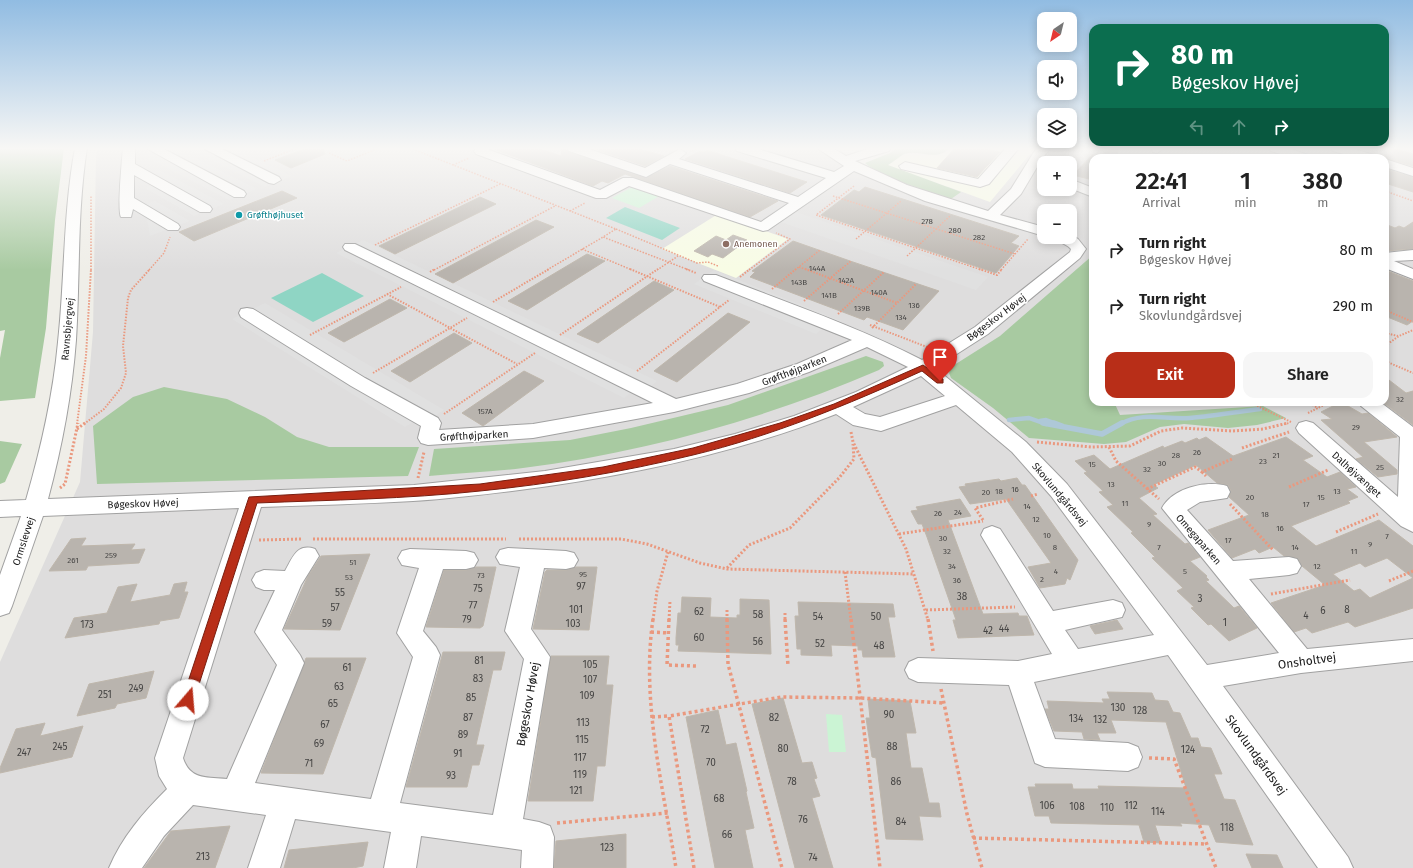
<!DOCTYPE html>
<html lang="en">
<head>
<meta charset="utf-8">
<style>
  body { margin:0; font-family:"Fira Sans",sans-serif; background:#f6f6f6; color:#222; height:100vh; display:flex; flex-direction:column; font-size:15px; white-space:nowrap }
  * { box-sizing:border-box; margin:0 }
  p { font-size:13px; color:#767676 }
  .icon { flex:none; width:22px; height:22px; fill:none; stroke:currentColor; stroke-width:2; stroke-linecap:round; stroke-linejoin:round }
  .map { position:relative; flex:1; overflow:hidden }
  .details { position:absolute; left:1089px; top:154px; width:300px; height:252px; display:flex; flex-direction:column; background:#fff; border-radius:12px; box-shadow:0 2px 10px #0003 }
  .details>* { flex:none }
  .banner { position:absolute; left:1089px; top:24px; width:300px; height:122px; border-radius:12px; box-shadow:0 2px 10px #0003; background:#0b6e4f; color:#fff; overflow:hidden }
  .needle { width:26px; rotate:215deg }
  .fabs { position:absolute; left:1037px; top:12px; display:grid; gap:8px }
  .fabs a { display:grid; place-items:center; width:40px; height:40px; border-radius:8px; background:#fff; box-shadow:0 2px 10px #0003; font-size:20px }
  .pin { position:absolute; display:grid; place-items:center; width:34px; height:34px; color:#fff; margin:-41px -17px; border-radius:50% 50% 50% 0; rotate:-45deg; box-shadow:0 0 4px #0007 }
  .pin .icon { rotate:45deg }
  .me { position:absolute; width:44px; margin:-22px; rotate:18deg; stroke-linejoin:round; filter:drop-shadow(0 0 3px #0008) }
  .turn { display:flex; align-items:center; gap:14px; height:84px; padding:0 16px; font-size:18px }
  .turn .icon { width:52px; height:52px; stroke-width:2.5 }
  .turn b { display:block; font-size:28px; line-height:34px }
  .lanes { display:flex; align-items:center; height:38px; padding:0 16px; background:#0003; justify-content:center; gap:20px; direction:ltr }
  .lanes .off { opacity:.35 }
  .eta { display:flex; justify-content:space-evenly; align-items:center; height:68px; text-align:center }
  .eta b { font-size:24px; font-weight:600; line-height:28px }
  .action { display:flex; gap:8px; margin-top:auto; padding:8px 16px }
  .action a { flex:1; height:46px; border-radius:12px; background:#b82e18; color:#fff; font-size:16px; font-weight:600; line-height:46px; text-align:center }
  .action a+a { background:#f6f6f6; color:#222 }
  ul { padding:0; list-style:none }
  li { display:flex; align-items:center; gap:12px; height:56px; padding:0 16px }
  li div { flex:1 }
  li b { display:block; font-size:15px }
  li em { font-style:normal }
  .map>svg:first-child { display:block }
  .residential { fill:#dedddd; fill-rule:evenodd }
  .education { fill:#f8fce5 }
  .forest { fill:#a8caa1 }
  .park { fill:#cbf4d4 }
  .pitch { fill:#8fd5c4 }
  .parking { fill:#e0e0e0 }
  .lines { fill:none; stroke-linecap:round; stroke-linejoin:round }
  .stream-far1 { stroke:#aec8d8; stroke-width:4.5 }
  .stream { stroke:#aec8d8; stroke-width:5.5 }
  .building { fill:#b9b4ae; stroke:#bfb7ac }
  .minor-casing { stroke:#a1a1a1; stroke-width:2 }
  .path-far3 { stroke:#ea987e; stroke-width:1.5; stroke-dasharray:1.5 1.5; stroke-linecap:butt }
  .path-far2 { stroke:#ea987e; stroke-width:2; stroke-dasharray:1.5 1.5; stroke-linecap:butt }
  .path-far1 { stroke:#ea987e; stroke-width:3; stroke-dasharray:2 2; stroke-linecap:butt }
  .path { stroke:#ea987e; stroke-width:3.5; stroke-dasharray:3 3; stroke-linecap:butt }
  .minor { fill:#fff; fill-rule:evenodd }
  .route { fill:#b82e18; stroke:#781e10 }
  .culture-dot { fill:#0f9aa8; stroke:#fff; stroke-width:1.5 }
  .education-dot { fill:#8d6e63; stroke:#fff; stroke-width:1.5 }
  .labels { text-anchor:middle; stroke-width:3; stroke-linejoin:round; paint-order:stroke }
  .number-label { font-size:8px; fill:#464544 }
  .far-culture-label { font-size:9px; fill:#0d838f; stroke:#fff; text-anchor:start }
  .far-education-label { font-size:9px; fill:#785e54; stroke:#fff; text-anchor:start }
  .street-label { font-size:10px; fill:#202020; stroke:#fff }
  .near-number-label { font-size:10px; fill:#464544 }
  .near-street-label { font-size:12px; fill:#202020; stroke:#fff }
</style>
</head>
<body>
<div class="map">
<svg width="1413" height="868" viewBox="0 0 1413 868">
  <rect width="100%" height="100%" fill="#efeee8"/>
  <!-- residential -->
  <path class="residential" d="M98,148H836L871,168L951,199L938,155L949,148H1413V868H0V662L80,482L93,332L96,156ZM1093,158H1385V402H1093ZM1044,163H1070V189H1044ZM1044,211H1070V237H1044Z"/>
  <!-- education -->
  <path class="education" d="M949,148H1035L990,202L888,165L905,154L938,155L946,152Z
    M718,214L788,239L736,278L662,249Z"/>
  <!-- forest -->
  <path class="forest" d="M0,148H64L55,220L46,328L35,398L0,401V358L5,330L0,331Z
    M897,148H949C937,162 919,149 904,154C899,157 893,162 888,165L961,192L951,199C927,190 883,179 865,163L890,153Z
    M1093,255V402H1114L1120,415L1263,406L1286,418L1257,425L1228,428L1184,424L1160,427L1126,442L1104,444L1029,438L993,408L951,378L949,373L951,367L1000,336Z
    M866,356L883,362L884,366L879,370C765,419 646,452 523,468C492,472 461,473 429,476L434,449L570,440L631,428L728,405Z
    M164,387L227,399L265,417L297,437L329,447H419L408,476L97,484L93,426L133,397Z
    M0,441L22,444L5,482L0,484Z"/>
  <!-- park -->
  <path class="park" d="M634,186L661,195L639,208L612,198Z
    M826,714L842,715L846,752H829Z"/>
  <!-- pitch -->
  <path class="pitch" d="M625,207L680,228L662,240L606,218Z
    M322,273L364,296L313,322L271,298Z"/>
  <!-- parking -->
  <path class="parking" d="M141,148H175L257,189L229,200L142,155L148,152Z
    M186,148H232L292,176L265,187Z
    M159,170L224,204L194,216L145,188L152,185L137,177Z
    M155,201L190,221L150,236L147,219L131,210Z
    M796,212L988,277L976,290L781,222Z
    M363,240L657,381L640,395L633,391L624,398L336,253Z
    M714,270L841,321L829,332L822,329L816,334L694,284Z
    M265,303L444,410L422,424L416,420L405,427L232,319Z"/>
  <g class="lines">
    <!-- stream-far1 -->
    <path class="stream-far1" d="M1009,420L1029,418L1046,424
      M1040,421L1046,420L1057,424
      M1120,424C1145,411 1164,420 1190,418C1213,416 1237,412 1260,409"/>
    <!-- stream -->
    <path class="stream" d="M1043,423L1102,434L1122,423
      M1054,423L1062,426"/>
  </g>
  <!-- building -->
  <path class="building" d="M307,148H323L325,154L291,168L275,160Z
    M491,148H538L561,156L562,148H566L569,152L646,178L670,166L778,201L750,217L625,174L608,183L602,181L593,186Z
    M592,148H637L664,156L645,166Z
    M955,148H983L1000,152L977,177L937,168Z
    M1112,148H1118L1117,158H1098Z
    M1385,148H1394L1413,154V166L1385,158Z
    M707,150L728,157L807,182L790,193L685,159L700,151L704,152Z
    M1093,154V180L1073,175Z
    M1385,169L1413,177V192L1385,183Z
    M865,187L1019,236L1011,243L1019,246L996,273L821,215L854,190L859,192Z
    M282,191L297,198L194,241L179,232Z
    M480,197L496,204L395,254L379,246Z
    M536,220L554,227L453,283L435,274Z
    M1413,222V249L1385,251V224L1395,228L1399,226L1404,228Z
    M733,235L747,240L723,258L712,254L708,257L694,251L716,236L726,240Z
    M793,241L853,262L939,291L903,330L867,317L864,320L750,277L755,272L752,271Z
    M587,254L605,261L527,310L508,301Z
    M1385,270L1413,281V321L1407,325L1385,316Z
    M654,281L674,290L598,343L577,334Z
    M390,299L407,308L344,342L328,333Z
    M728,313L750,322L677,382L654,371Z
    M454,333L472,343L410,382L391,371Z
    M524,371L544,381L483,426L462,413Z
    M1385,377L1406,393L1413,391V425L1385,404Z
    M1341,402L1362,414L1368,413L1397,437L1364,442L1397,470V474L1378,477L1356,459L1363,457L1321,420L1332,419L1321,412Z
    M1206,437L1233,456L1286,437L1313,456L1303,460L1327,477L1340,472L1356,487L1347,489L1358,497L1348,501L1350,503L1291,526L1316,546L1379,520L1413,546V578L1387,558L1365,567L1360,563L1333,574L1354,591L1360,589L1370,598L1413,578V608L1355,627L1348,622L1312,633L1306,628L1294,632L1271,603L1325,585L1302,566L1297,558L1284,556L1273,547L1259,553L1255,549L1232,558L1208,530L1249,515L1229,497L1231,491L1228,485L1217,483L1196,465L1153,485L1158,488L1139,498L1157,514L1153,515L1185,544L1188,543L1200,557L1190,561L1207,576L1206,577L1209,580L1206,581L1234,608L1239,606L1257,628L1229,641L1211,624L1208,625L1191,608L1194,607L1177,591L1183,588L1152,558L1155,557L1131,533L1133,532L1107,507L1113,505L1099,492L1103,491L1084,473L1087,472L1075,461L1094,455L1110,469L1163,446L1164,448L1182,441L1185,443L1197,438L1199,440Z
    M1017,478L1022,485H1025L1078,560L1070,580L1067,578L1065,584L1040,588L1028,567L1051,563L1006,499L970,504L959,487L966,486L965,484L999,479L1001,481Z
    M960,499L971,516L948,520L983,614L1018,613L1019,616H1027L1034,635L958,638L953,620H956L927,537L922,524H918L911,511L918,510L916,507Z
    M86,538L81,546L135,544L131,550L145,549L139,563L88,566L86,570L49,571L71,539Z
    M370,554L340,630L284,629L308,576L321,556Z
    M476,567H496L483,626L480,628L426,627L444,570H466Z
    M576,567H597L589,630L533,629L545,572L547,570H566Z
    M187,582L184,592H188L179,618L160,621L159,624L65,638L74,618L107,613L118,587L137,584L130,602L170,595L174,584Z
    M682,597L711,598L710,617L737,618V615H740V599L769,600L771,654L678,651L679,645H676V638L678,613H681Z
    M798,602L893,604L895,617H888L895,657H863L862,650H858V646L831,645L832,656L801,655V649H797L795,616H799Z
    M1117,620L1123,629L1095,634L1090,626Z
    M443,652H505L501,670H493L476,745H484L479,765H472L467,787H406Z
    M551,656H609L606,685H613L605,766H597L593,801H528Z
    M306,658H366L323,774L261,773Z
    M154,671L146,698L117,704L115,708L77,716L89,684Z
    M1107,692L1152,693L1155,700L1168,701L1173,712L1180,713L1191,738H1198L1201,747L1211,748L1222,774H1214L1224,799L1235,800L1253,845L1216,842L1209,825L1180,823L1182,826L1155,825L1161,843L1144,842L1139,825L1051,823L1049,816H1035L1028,787H1036L1035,784H1072L1073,789H1099L1098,786L1186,788L1166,722L1111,720L1116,733H1097L1100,740L1084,739L1082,732L1054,731L1045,709H1049L1047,701L1104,703L1102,699H1110Z
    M783,698L802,763L812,762L817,778L814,779L820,796L812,798L833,868H795L752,704Z
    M868,699L910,701L916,733H906L911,768H922L929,803H939L941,817L919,816L923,840L886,839L876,758L872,757L866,718H870Z
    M718,710L726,745L736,743L747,791L746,792L754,828L745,830L753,868H715L686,717Z
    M45,723L40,736L83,726L72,757L0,773V768L16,729Z
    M230,826L215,868H144L171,831Z
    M626,834V868H554L556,841Z
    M368,842L363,866L353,868H284L289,850Z
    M1246,854L1277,855L1283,868H1252Z"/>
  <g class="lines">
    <!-- minor casing -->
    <g class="minor-casing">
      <path id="minor" d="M75,148H87C77,211 80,277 76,340C72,394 62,447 48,499L414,485L545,471L674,449L735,434L794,416L856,392L908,367L867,347L809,372L749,393L674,412L533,438L428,445L421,443L418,438L421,426L351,386L241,317L239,313L241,309L247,308L253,309L365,378L438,418L441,423L439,430L533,424L653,403L345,250L343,247L345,244H355L676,399L737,384L797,364L852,340L704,281L702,278L704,275H716C785,302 856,326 922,360L975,327L1070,252L1071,249C1066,243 1058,243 1054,237H1070V235L1078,239L1086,249L1080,258L988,334L935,368L1026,442L1067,484L1207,665L1279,653L1162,508C1173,488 1206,480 1227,486L1230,492L1227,498L1200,502L1187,510L1233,561L1289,557L1297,559L1301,566L1297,573L1289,575L1249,579L1307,649L1413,639V661L1301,673L1223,686L1348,857L1353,868H1318L1168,655L1034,682L1055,739L1128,743L1138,747L1142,757L1138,767L1128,771L1045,767L1035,763L1009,685L918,682L909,678L905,670L909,662L918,658L1018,661L1052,654L981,535L984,529L992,526L1000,529L1053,611L1113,600L1122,603L1125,610L1122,617L1065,630L1078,649L1154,635L1051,496L1012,452L956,405L881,431L853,425L836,414C732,455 622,477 512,491C479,495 446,499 413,501C362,504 312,505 261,507L183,758C190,780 207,777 227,779L277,665L255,632L275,590H264L256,587L252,580L256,573L264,570L285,571C293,557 297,543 315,549L319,556L301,585L282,630L300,655L304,663L255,783L371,799L413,657L397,633L419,568L402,565L398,558L402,551L410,549L466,551L474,553L478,560L474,567L466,569H443L423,631L436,647L440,655L400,803L493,815L524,659L505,631L520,567L500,564L496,557L500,550L508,548L566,551L574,553L578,560L574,567L566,569L544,568L531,629L550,657L523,819L539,822L550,826L554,837L553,868H521L522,850L421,836L416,868H384L391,832L295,819L280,868H248L266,815L193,805L164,836L142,868H109C122,837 143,813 167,789L159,776L155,758L239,508L43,516L12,606L9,613L0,616V575L21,516L0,517V501L26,500C41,448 53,396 58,342C65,278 63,212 75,148ZM921,376L945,396L880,417L865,414L853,407Z
        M123,148H135V164L210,206L212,209L210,212H200L134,175V198L178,224L180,227L178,230H168L133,209L131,217H121C117,211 122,160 123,148Z
        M146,148H162L244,191L246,194L244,197H234Z
        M203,148H220L279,177L281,180L274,184L269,183Z
        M476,148H484L600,190L623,178H633L761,222L789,203L670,164L646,177L569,151L567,148H586L645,168L680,149L686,153L679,159L798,197L826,178L737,151L735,148H755L834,172L844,166L817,148H833L846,156L871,148H891L889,151L855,161L907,185L988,211L1011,189L1034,152L1038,148H1051L1043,157L1021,194L1000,215L1044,227V236L925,201L854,171L768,230L763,231L629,186L606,198H596L476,154L474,151Z
        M1006,148H1019L989,184L980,187L901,169L899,166L905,162L978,179Z
        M1151,148H1163V149L1157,153L1153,152Z
        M1269,148H1288L1308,155L1310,158H1292L1271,151Z
        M1331,148H1351L1374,155L1376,158H1357L1333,151Z
        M1385,159L1413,168V176L1385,167Z
        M1070,179L1093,188V197L1070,188Z
        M1413,250V260L1394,261L1413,269V279L1385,268V253Z
        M1358,402H1380L1413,427V532L1401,526L1299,433L1296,428L1299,423L1306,421L1313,423L1398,497L1400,437L1361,406Z"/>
    </g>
    <!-- path-far3 -->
    <path class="path-far3" d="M410,148L616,229L603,237L689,270
      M692,151L698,148
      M329,153L347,161L379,148
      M264,161L297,148
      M453,165L469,158
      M854,186L816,215L982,270
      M1385,191L1413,201
      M833,196L1015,254
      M570,211L585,203
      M616,229L697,263L708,262L718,266
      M856,239L901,201
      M375,245L500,184
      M582,249L632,270
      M907,256L950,216
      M799,267L808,270
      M91,270V196
      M149,270L164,253L170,237
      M434,270L555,206
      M547,270L603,237
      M657,270L678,256
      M749,270L790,239L776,233
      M795,270L820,250
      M840,270L851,261
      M1001,270L1028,239"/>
    <!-- path-far2 -->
    <path class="path-far2" d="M630,269L720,307
      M686,269L696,273
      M805,269L897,303
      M979,269L997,275L1002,269
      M430,272L435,269
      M740,277L750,269
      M772,289L796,269
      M387,294L517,364
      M804,301L841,269
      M493,302L549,269
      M1385,310L1413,322
      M838,314L884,272
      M870,325L927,347
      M872,328L916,284
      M1385,333L1398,336
      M310,335L401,287
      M560,335L658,269
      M1385,346L1399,336L1413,330
      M1385,361L1413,373
      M637,371L729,300
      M373,373L467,318
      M1249,402L1291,422
      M1307,402L1318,408
      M1308,413L1330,402
      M444,414L535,353
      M77,424L86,356L91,269
      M84,424L104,409L121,388L126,373L123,346L128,298L131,290L150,269
      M1284,424L1289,423"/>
    <!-- path-far1 -->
    <path class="path-far1" d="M77,429L85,423
      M851,432L853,442L906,549L928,620
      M1037,442L1091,447L1130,446L1161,431L1182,428L1233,431L1263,429L1288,423
      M1109,447L1116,461L1159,499
      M1242,448L1289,432
      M1202,472L1206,476
      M418,478L424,452
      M1289,487L1328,470
      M60,488L65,484L78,423
      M1147,489L1195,467L1202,472L1232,459
      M1031,496L1038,494
      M1230,504L1273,550
      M983,520L975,508L1013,499
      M1336,532L1378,514
      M899,534L983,521
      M313,539H506
      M519,539H621L647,544L700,563L727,569L914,574
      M259,540L302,539
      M727,568L749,545L790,528L839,478L854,459L853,444
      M845,572L851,620
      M1389,581L1413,571
      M1271,594L1350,580
      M727,610V620
      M926,610L1015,607
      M785,613V620
      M653,620L657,591L668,552
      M669,620L670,601"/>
    <!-- path -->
    <path class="path" d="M653,619C641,701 663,787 676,868
      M669,619L667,665L696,666
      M727,619L728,664L782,868
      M785,619L788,666
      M851,619L880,868
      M928,619L933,651
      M651,632L669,633
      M941,689L967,814L982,868
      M652,717L669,716
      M1149,758L1174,759L1216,868
      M557,823L668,813
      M973,838L1206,844
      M694,868L669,716L781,697L860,698L944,703"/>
    <!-- minor -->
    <use href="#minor" class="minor"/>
  </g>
  <!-- sky -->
  <linearGradient id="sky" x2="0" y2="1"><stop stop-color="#91bce2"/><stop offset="0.55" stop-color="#f8f7f5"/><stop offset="1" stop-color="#f8f7f5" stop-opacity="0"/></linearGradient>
  <rect width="1413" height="270" fill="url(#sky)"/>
  <!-- route -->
  <path class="route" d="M923,365L943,379V383H937L922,371C847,405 772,436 693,455C623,472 551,484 480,491C406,499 331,500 257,503L194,700L192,704L188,706L183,704L182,700L249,497L480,484L603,467L693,448L780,423L834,404Z"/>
  <!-- markers -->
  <circle class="culture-dot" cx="239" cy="215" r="4"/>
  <circle class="education-dot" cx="726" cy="244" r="4"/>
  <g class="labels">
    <!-- number labels -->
    <g class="number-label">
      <text x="927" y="224">278</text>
      <text x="955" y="233">280</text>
      <text x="979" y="240">282</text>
      <text x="817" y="271">144A</text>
      <text x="846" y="283">142A</text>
      <text x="799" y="285">143B</text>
      <text x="879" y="295">140A</text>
      <text x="829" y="298">141B</text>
      <text x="914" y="308">136</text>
      <text x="862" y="311">139B</text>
      <text x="901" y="320">134</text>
      <text x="1400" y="402">32</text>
      <text x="485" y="414">157A</text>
      <text x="1356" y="430">29</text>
      <text x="1197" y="455">26</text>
      <text x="1176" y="458">28</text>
      <text x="1276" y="458">21</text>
      <text x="1263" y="464">23</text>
      <text x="1162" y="466">30</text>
      <text x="1092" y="467">15</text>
      <text x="1380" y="470">25</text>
      <text x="1147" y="472">32</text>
      <text x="1111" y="487">13</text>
      <text x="1015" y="492">16</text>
      <text x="999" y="494">18</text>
      <text x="1337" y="494">13</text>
      <text x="986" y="495">20</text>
      <text x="1250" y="500">20</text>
      <text x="1321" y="500">15</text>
      <text x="1125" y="506">11</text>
      <text x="1306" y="507">17</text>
      <text x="1027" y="509">14</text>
      <text x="958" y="515">24</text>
      <text x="938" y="516">26</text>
      <text x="1265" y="517">18</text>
      <text x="1036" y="522">12</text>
      <text x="1149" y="527">9</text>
      <text x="1280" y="531">16</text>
      <text x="1047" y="538">10</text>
      <text x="1387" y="539">7</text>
      <text x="943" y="541">30</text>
      <text x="1228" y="543">17</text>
      <text x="1370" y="547">9</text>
      <text x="1055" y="550">8</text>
      <text x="1159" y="550">7</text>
      <text x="1295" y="550">14</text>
      <text x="947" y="554">32</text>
      <text x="1354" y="554">11</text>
      <text x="111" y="558">259</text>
      <text x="73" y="563">261</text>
      <text x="353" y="565">51</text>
      <text x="952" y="569">34</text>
      <text x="1317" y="569">12</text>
      <text x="1056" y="574">4</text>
      <text x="1185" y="574">5</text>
      <text x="583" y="577">95</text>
      <text x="481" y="578">73</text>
      <text x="349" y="580">53</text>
      <text x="1042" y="582">2</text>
      <text x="957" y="583">36</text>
    </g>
    <!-- far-culture labels -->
    <g class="far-culture-label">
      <text x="247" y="218">Grøfthøjhuset</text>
    </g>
    <!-- far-education labels -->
    <g class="far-education-label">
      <text x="734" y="247">Anemonen</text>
    </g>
    <!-- street labels -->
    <g class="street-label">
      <text transform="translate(996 317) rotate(-37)" y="4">Bøgeskov Høvej</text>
      <text transform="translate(67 329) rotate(-85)" y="4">Ravnsbjergvej</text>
      <text transform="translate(794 370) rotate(-21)" y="4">Grøfthøjparken</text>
      <text transform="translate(474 435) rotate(-3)" y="4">Grøfthøjparken</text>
      <text transform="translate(1357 474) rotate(42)" y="4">Dalhøjvænget</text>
      <text transform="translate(1060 494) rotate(50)" y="4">Skovlundgårdsvej</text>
      <text transform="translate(143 503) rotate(-2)" y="4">Bøgeskov Høvej</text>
      <text transform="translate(1199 539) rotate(49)" y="4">Omegaparken</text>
      <text transform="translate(23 541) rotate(-72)" y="4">Ormslevvej</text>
    </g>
    <!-- near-number labels -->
    <g class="near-number-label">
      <text x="581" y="590">97</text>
      <text x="478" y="592">75</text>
      <text x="340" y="596">55</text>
      <text x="962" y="600">38</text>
      <text x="1200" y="602">3</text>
      <text x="473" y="609">77</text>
      <text x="335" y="611">57</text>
      <text x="576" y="613">101</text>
      <text x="1347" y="613">8</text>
      <text x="1323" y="614">6</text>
      <text x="699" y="615">62</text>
      <text x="758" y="618">58</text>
      <text x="1306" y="619">4</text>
      <text x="818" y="620">54</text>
      <text x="876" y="620">50</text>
      <text x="467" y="623">79</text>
      <text x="1225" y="626">1</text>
      <text x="327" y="627">59</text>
      <text x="573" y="627">103</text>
      <text x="87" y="628">173</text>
      <text x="1004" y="632">44</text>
      <text x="988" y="634">42</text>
      <text x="699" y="641">60</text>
      <text x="758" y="645">56</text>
      <text x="820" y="647">52</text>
      <text x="879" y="649">48</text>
      <text x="479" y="664">81</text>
      <text x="590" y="668">105</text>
      <text x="347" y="671">61</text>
      <text x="478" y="682">83</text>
      <text x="590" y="683">107</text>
      <text x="339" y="690">63</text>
      <text x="136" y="692">249</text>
      <text x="105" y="698">251</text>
      <text x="587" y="699">109</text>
      <text x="471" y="701">85</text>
      <text x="333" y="707">65</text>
      <text x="1118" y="711">130</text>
      <text x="1140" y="714">128</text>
      <text x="889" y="718">90</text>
      <text x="468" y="721">87</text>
      <text x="774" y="721">82</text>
      <text x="1076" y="722">134</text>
      <text x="1100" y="723">132</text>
      <text x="583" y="726">113</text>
      <text x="325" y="728">67</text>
      <text x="705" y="733">72</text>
      <text x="463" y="738">89</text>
      <text x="582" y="743">115</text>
      <text x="319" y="747">69</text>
      <text x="60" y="750">245</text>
      <text x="892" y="750">88</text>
      <text x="783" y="752">80</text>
      <text x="1188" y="753">124</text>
      <text x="24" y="756">247</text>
      <text x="458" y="757">91</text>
      <text x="580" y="761">117</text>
      <text x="711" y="766">70</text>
      <text x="309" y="767">71</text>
      <text x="580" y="778">119</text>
      <text x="451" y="779">93</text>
      <text x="792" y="785">78</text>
      <text x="896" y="785">86</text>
      <text x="576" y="794">121</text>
      <text x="719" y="802">68</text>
      <text x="1047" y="809">106</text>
      <text x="1131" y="809">112</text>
      <text x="1077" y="810">108</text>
      <text x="1107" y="811">110</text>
      <text x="1158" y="815">114</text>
      <text x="803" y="823">76</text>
      <text x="901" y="825">84</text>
      <text x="1227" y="831">118</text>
      <text x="727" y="838">66</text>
      <text x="607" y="851">123</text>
      <text x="203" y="860">213</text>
      <text x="813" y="861">74</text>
    </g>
    <!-- near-street labels -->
    <g class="near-street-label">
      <text transform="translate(1307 661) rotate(-8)" y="4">Onsholtvej</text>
      <text transform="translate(528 704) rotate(-80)" y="4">Bøgeskov Høvej</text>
      <text transform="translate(1256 755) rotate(54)" y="4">Skovlundgårdsvej</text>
    </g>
  </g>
</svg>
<div class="fabs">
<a><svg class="needle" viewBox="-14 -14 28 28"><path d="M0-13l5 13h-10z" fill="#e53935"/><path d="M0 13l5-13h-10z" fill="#767676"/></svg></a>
<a><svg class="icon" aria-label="sound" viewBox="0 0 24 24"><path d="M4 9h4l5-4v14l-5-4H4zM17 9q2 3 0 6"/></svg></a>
<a><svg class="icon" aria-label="layers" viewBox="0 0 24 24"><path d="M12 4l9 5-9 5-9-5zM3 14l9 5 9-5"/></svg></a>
<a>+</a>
<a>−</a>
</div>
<div class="pin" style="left:940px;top:381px;background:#d93025"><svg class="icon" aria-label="arrive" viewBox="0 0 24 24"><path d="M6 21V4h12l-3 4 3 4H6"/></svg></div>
<svg class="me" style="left:188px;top:700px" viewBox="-20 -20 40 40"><circle r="19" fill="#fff"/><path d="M0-13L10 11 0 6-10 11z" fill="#b82e18"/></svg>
<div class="banner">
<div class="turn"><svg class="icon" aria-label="right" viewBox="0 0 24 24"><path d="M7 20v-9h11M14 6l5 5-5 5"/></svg><div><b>80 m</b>Bøgeskov Høvej</div></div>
<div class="lanes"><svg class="icon off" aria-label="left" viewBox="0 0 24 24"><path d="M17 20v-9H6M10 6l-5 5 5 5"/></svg><svg class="icon off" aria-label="ahead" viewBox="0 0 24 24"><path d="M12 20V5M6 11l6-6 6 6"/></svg><svg class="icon" aria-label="right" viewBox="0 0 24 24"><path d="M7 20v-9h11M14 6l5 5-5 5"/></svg></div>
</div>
<section class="details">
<div class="eta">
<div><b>22:41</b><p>Arrival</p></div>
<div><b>1</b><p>min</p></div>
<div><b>380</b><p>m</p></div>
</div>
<ul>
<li><svg class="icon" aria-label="right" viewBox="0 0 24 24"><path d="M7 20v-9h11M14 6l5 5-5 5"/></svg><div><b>Turn right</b><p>Bøgeskov Høvej</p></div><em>80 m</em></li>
<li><svg class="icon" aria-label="right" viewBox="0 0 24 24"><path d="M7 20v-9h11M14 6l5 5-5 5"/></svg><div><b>Turn right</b><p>Skovlundgårdsvej</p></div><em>290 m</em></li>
</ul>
<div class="action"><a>Exit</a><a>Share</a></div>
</section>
</div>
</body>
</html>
